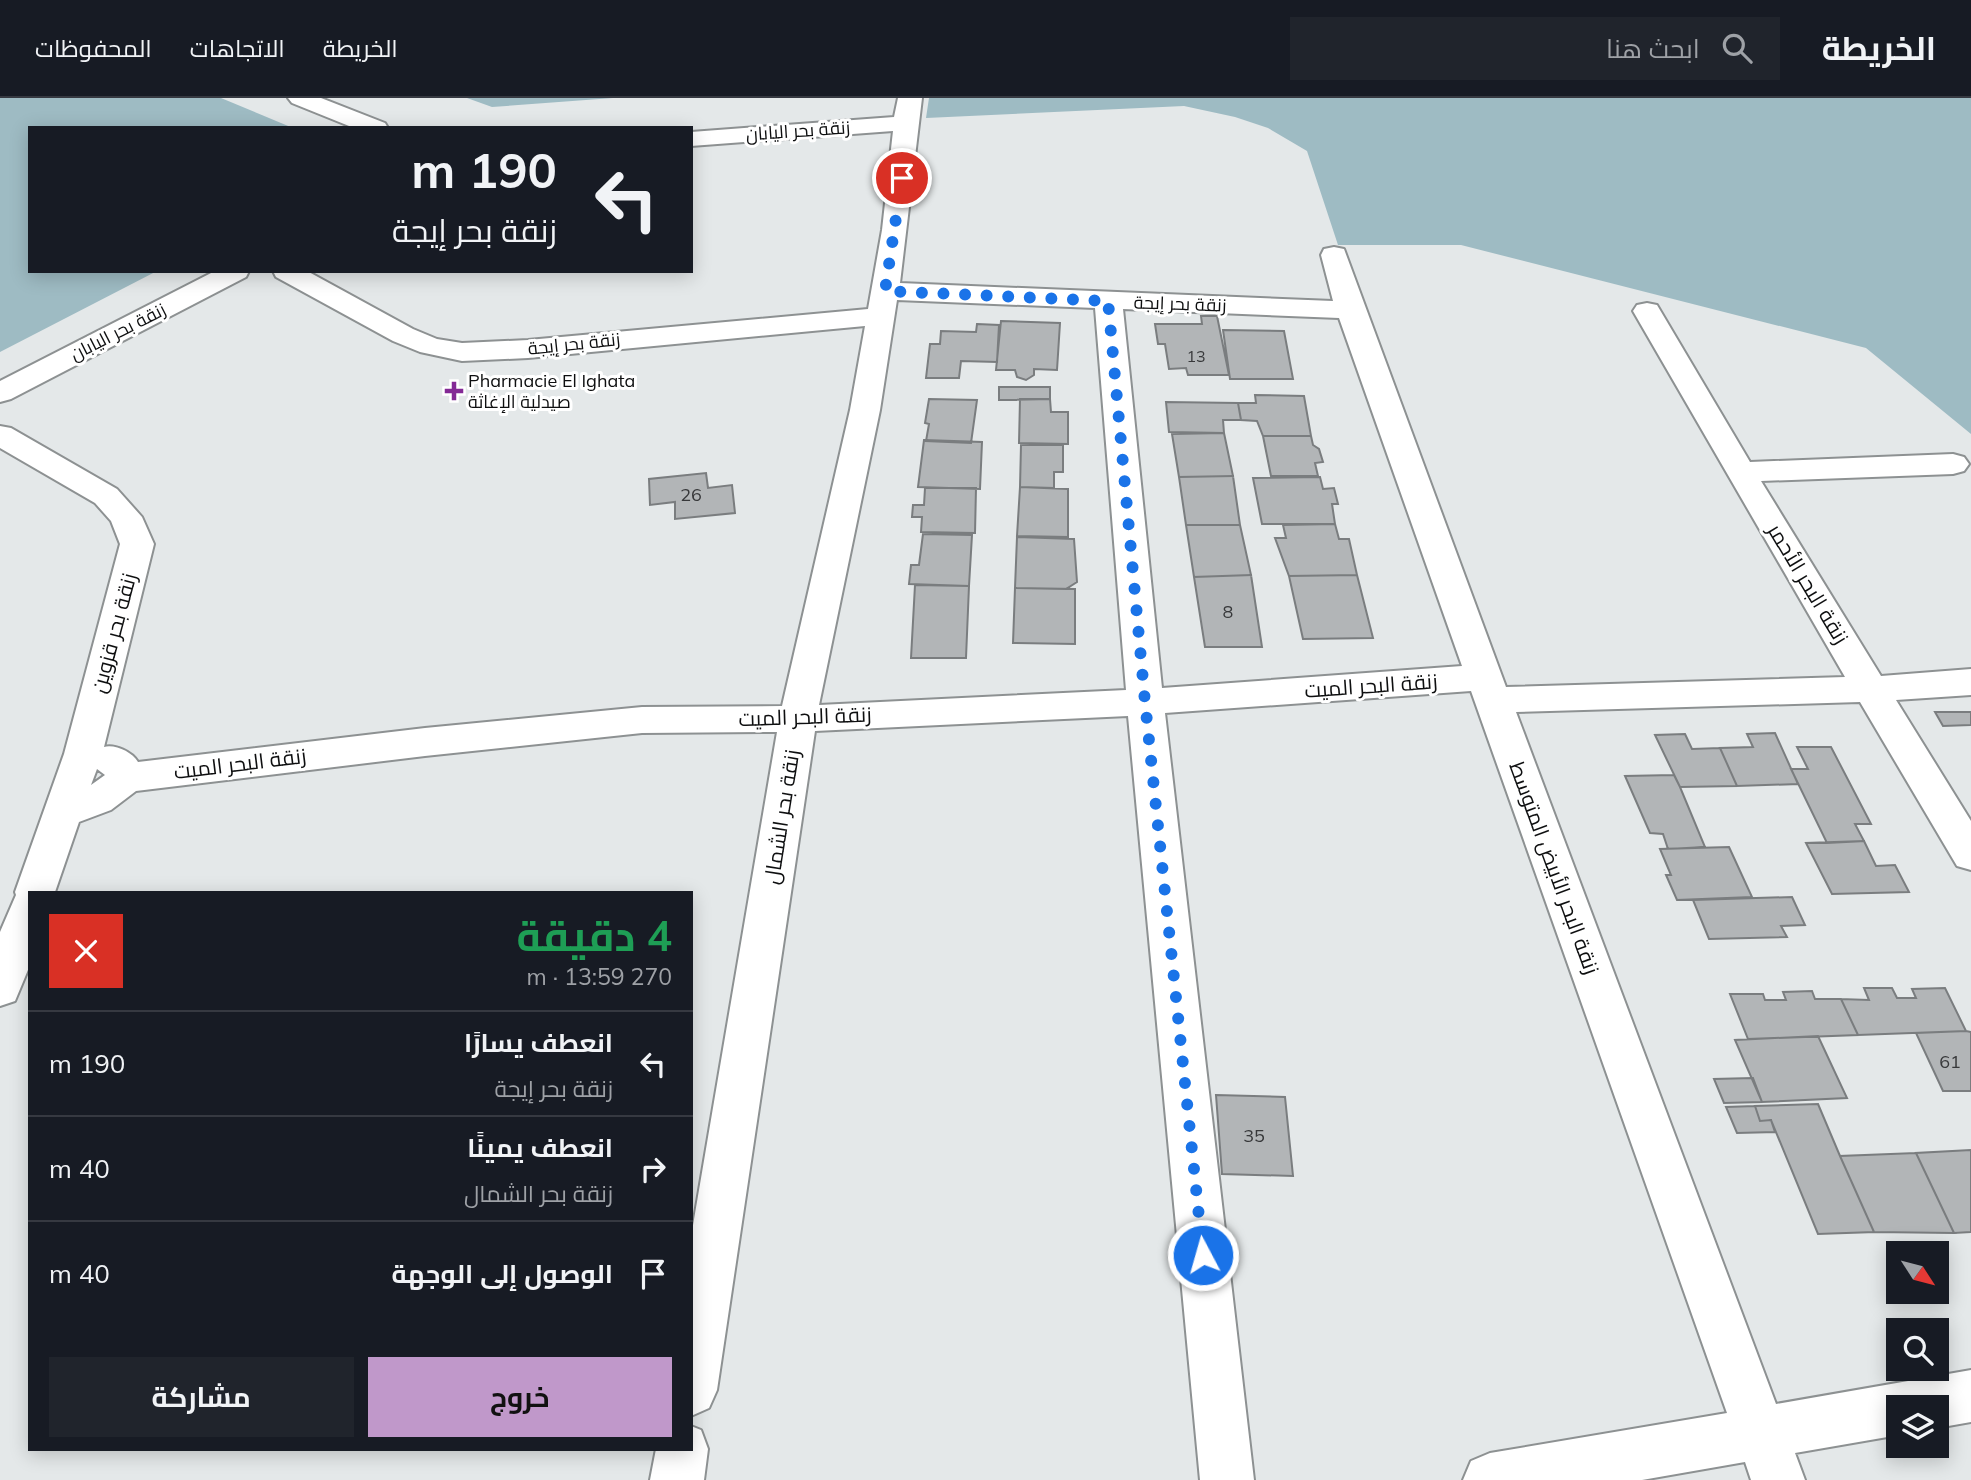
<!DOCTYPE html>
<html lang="ar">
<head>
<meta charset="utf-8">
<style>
  body { margin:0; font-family:Mulish,Cairo,sans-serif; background:#20242c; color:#f1f3f6; direction:rtl; height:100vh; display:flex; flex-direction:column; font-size:26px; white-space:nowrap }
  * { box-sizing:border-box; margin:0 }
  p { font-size:23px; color:#9ea1a6 }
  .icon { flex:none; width:38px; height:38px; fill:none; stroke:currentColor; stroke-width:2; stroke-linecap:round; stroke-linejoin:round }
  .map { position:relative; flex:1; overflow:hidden; direction:ltr }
  .drawer { position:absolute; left:28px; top:793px; width:665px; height:560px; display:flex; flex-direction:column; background:#171b24; border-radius:0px; box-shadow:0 4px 18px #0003; direction:rtl }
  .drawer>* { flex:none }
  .hud { position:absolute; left:28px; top:28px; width:665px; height:147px; border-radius:0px; box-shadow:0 4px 18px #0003; direction:rtl; background:#171b24; color:#f1f3f6; overflow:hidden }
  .needle { width:46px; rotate:126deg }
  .fabs { position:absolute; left:1886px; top:1143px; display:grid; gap:14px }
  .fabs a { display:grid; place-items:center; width:63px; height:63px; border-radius:0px; background:#171b24; box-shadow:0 4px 18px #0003; font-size:35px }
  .pin { position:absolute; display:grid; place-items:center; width:60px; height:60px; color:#fff; margin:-30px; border:4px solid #fff; border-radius:50%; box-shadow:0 2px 7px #0007 }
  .me { position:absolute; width:77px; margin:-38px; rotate:354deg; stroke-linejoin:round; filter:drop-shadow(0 0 5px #0008) }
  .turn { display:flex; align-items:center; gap:24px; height:147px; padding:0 21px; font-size:32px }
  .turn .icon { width:91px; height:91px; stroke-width:2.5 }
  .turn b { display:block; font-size:49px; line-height:60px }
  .round { display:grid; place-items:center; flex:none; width:74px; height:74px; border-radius:0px; background:#20242c }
  .headline { display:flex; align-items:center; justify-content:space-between; height:119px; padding:0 21px }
  h1 { font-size:42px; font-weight:700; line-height:52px; color:#1e9e55 }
  .cta { display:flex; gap:14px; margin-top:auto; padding:14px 21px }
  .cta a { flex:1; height:80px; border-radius:0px; background:#c098ca; color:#111; font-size:28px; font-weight:700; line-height:80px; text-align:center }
  .cta a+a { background:#20242c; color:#f1f3f6 }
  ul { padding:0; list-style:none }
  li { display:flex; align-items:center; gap:21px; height:105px; padding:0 21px; border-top:2px solid #363941 }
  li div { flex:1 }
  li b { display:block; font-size:26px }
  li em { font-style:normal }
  header { display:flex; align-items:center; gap:42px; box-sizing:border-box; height:98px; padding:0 35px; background:#171b24; border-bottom:2px solid #363941 }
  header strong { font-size:33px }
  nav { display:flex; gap:38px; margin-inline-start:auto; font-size:24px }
  .search { width:490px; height:63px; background:#20242c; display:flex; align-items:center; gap:18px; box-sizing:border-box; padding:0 24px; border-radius:0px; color:#9ea1a6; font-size:26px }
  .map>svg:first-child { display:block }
  .green { fill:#9ebbc3 }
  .building { fill:#b2b5b7; stroke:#7a7d7f; stroke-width:2 }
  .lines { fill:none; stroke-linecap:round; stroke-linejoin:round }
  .minor-casing { stroke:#8d9192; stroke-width:4 }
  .minor { fill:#fff; fill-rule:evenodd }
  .route { stroke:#1a73e8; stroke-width:12; stroke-dasharray:0 21.6 }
  .poi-dot { fill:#832995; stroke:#fff; stroke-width:2.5 }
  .labels { text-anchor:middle; stroke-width:6; stroke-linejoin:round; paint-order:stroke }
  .far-number-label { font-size:16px; fill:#37383a }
  .far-street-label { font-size:18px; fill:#0e0f10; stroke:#fff }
  .far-poi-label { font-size:18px; fill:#0e0f10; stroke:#fff; text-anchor:start }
  .number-label { font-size:18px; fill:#37383a }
  .street-label { font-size:21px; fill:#0e0f10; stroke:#fff }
</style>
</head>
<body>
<header>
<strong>الخريطة</strong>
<div class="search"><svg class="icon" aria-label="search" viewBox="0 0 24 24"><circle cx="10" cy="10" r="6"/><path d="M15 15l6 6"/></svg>ابحث هنا</div>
<nav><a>الخريطة</a><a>الاتجاهات</a><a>المحفوظات</a></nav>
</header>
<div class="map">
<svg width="1971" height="1382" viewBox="0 0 1971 1382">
  <rect width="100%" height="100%" fill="#e4e8e9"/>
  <!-- green -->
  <path class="green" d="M0,0H221L293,30H30V173H157L0,254Z
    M467,0H613L492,9Z
    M929,0H1971V336L1866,250L1461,147H1338L1307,53L1268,30L1235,19L1184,8L926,20Z"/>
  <!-- building -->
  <path class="building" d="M1201,218H1217L1229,277H1188L1186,270L1169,271L1165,246H1158L1155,226H1202Z
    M1001,223L1060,225L1057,272L1034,271V277L1026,282L1017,279L1015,272H996Z
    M977,226L999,227L997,264L961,263L959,280H926L930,246H940L941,233L976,234Z
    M1223,232L1284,233L1293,281H1230Z
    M999,289H1050V301L999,302Z
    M1255,297L1304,298L1311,338H1263L1257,323L1241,322L1238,305H1256Z
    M929,301L977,302L971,345L926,343L929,326L925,325Z
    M1020,301H1050L1051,314H1068V346L1019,345Z
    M1166,304L1238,305L1241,322H1223L1224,335L1169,334Z
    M1224,335L1233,378L1179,379L1172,336Z
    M1263,338H1311L1313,347L1319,351L1323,364L1315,365L1318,378H1271Z
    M924,342L982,344L980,391L918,389Z
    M1021,347H1063V374H1054V390L1020,389Z
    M706,375L708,390L732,387L735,415L675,421V404L650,407L649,381Z
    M1233,378L1240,427H1186L1179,379Z
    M1320,379L1323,391L1334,390L1338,406H1332L1335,426H1262L1253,380Z
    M1020,389L1068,391V439L1017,438Z
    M925,390H976L975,435L921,434L922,419H912L913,407H924Z
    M1335,426L1339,441H1349L1357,477L1289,478L1275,440H1286L1283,427Z
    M1186,427H1240L1251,477L1194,479Z
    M923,436L972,437L969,488L909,486L911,467H919Z
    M1017,439L1074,441L1077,484L1066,491L1015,490Z
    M1251,477L1262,549H1205L1194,479Z
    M1357,477L1373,540L1303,541L1289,478Z
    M915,487L969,488L966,560H911Z
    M1015,490L1075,491V546L1013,545Z
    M1935,614H1971V627L1943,628Z
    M1775,635L1798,686L1737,688L1720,650L1753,649L1747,636Z
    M1685,636L1692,651L1720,650L1737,688L1680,689L1655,637Z
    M1797,649H1831L1871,726H1855L1864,743L1827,745L1791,671H1808Z
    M1674,677L1680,689L1705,749L1668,751L1663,736L1650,735L1625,678Z
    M1864,743L1876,768L1895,767L1909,794L1832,796L1806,745Z
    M1729,749L1752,799L1677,802L1666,777H1671L1660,751Z
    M1792,799L1805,827L1781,828L1787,839L1709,841L1693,802Z
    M1864,890H1892L1897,900H1916L1912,891L1945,890L1966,933L1858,937L1841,901L1869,902Z
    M1812,893L1815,901H1841L1858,937L1748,941L1730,896H1763L1765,902H1786L1783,894Z
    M1966,933L1971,934V993H1943L1916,935Z
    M1818,938L1847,1000L1762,1004L1735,942Z
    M1753,980L1762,1004L1724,1005L1714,981Z
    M1216,997L1285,999L1293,1078L1222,1076Z
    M1818,1006L1840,1058L1874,1134L1818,1136L1771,1022L1760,1023L1755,1008Z
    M1755,1008L1760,1023L1771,1022L1775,1034L1737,1035L1726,1009Z
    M1971,1052V1134L1954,1135L1916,1055Z
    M1916,1055L1954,1135L1874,1134L1840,1058Z"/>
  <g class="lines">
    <!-- minor casing -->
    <g class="minor-casing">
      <path id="minor" d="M288,0H321L385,25L388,30H354L292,5Z
        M898,0H922L900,185L1333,203L1321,157L1324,151L1334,149L1344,151L1506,589L1845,579L1633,213L1637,207L1647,205L1657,207L1750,364L1953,356L1964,359L1969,366L1964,373L1953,376L1761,383L1881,578L1971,571V597L1896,602L1971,723V772L1957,768L1860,604L1516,614L1776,1306L1971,1272V1324L1937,1330V1309H1899V1337L1795,1355L1805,1382H1751L1745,1364L1642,1382H1463L1471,1363L1490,1355L1727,1315L1471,593L1165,615L1254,1382H1200L1128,618L815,633L717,1292L709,1310L691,1318V1139L777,634L642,635L425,658L136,693L111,712L79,724L55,794H30V867L15,903L0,908V834L16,797L15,794L64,656L120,446L111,423L95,405L0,350V328L11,330L117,391L142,419L154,446L104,649C115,646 132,654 138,664L425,630L642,609L782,608L850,312L865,228L528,260L462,263L420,254L393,243L276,179L273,173H307L413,231L437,241L462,245L528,242L868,211L882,132L893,33L691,48V34L894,19ZM897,202L1095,210L1126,592L819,607L880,312ZM1123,211L1339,220L1462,568L1162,590ZM97,671L105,677L91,687Z
        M215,173H249L246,179L11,301L0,304V283Z
        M691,1328L701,1332L708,1351L704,1382H650L656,1351H691Z"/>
    </g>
    <!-- minor -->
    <use href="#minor" class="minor"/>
  </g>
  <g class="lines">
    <!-- route -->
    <path class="route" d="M902,80L885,193L1108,203L1145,604L1203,1157"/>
  </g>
  <!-- markers -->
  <path class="poi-dot" d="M450.5 282.5h7v7h7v7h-7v7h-7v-7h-7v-7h7z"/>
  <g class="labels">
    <!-- far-number labels -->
    <g class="far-number-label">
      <text x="1196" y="264">13</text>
    </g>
    <!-- far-street labels -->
    <g class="far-street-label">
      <text transform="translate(798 33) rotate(-4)" y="6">زنقة بحر اليابان</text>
      <text transform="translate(1180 206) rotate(2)" y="6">زنقة بحر إيجة</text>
      <text transform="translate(118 234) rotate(-27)" y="6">زنقة بحر اليابان</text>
      <text transform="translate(574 246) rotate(-6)" y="6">زنقة بحر إيجة</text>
    </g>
    <!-- far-poi labels -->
    <g class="far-poi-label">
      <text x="468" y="289">Pharmacie El Ighata<tspan x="468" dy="21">صيدلية الإغاثة</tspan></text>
    </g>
    <!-- number labels -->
    <g class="number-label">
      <text x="691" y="403">26</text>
      <text x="1228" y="520">8</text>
      <text x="1950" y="970">61</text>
      <text x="1254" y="1044">35</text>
    </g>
    <!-- street labels -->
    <g class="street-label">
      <text transform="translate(1808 486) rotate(59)" y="7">زنقة البحر الأحمر</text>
      <text transform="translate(114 535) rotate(-75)" y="7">زنقة بحر قزوين</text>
      <text transform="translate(1371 588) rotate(-4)" y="7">زنقة البحر الميت</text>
      <text transform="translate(805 619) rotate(-2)" y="7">زنقة البحر الميت</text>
      <text transform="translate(240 666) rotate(-7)" y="7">زنقة البحر الميت</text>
      <text transform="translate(782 719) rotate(-81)" y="7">زنقة بحر الشمال</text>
      <text transform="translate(1554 770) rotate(70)" y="7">زنقة البحر الأبيض المتوسط</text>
    </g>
  </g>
</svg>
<div class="fabs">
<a><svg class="needle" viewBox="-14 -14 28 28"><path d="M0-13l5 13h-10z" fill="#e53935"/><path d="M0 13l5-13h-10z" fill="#9ea1a6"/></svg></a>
<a><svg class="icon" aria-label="search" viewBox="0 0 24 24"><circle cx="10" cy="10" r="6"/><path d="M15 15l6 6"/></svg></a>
<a><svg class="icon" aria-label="layers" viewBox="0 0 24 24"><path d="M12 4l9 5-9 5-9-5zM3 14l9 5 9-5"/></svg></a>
</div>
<div class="pin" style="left:902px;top:80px;background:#d93025"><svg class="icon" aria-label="arrive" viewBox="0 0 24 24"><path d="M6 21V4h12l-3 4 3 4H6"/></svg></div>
<svg class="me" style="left:1203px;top:1157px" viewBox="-20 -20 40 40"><circle r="17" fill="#1a73e8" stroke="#fff" stroke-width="3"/><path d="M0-11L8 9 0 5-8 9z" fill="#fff"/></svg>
<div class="hud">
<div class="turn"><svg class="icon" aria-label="left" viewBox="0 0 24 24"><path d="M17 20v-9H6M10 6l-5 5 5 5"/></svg><div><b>190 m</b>زنقة بحر إيجة</div></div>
</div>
<section class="drawer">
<div class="headline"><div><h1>4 دقيقة</h1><p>270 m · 13:59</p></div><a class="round" style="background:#d93025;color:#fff"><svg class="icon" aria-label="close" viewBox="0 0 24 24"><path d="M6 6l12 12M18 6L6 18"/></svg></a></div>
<ul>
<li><svg class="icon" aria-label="left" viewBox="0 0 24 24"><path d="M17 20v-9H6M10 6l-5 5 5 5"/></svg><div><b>انعطف يسارًا</b><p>زنقة بحر إيجة</p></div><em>190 m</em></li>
<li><svg class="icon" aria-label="right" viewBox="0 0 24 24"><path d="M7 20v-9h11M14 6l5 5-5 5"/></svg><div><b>انعطف يمينًا</b><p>زنقة بحر الشمال</p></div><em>40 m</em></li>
<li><svg class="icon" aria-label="arrive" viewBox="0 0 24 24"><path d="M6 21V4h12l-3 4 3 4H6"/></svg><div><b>الوصول إلى الوجهة</b></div><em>40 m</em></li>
</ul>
<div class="cta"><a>خروج</a><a>مشاركة</a></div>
</section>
</div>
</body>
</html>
